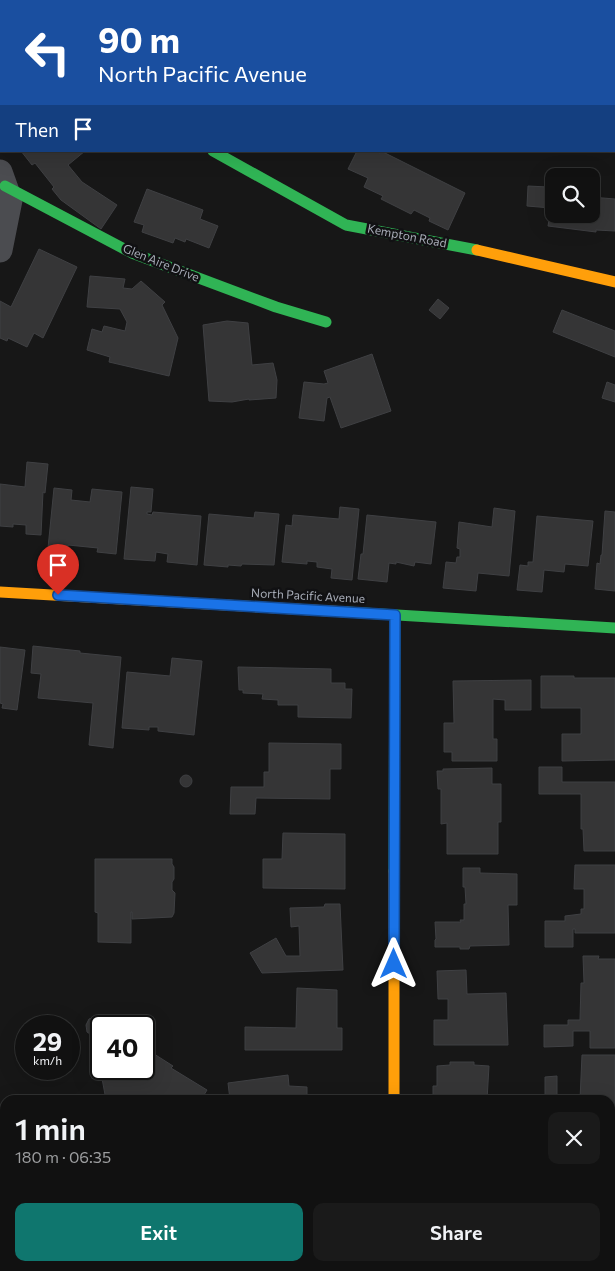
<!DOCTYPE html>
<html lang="en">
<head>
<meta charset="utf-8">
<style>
  body { margin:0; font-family:Commissioner,sans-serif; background:#1a1a1a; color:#f1f3f6; height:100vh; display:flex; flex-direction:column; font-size:19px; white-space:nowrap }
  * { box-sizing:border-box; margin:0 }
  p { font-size:16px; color:#9c9d9f }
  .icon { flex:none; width:28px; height:28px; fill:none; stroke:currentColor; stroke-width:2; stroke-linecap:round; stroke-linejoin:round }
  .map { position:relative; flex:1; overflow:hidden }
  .details { position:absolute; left:0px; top:1095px; width:615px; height:176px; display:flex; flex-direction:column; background:#111; border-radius:15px 15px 0 0; box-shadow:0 5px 20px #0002,0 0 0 1px #303131 }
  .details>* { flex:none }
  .top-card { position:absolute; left:0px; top:0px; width:615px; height:152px; box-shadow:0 5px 20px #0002,0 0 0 1px #303131; background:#1a4fa0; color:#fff; overflow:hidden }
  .buttons { position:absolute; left:545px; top:168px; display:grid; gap:10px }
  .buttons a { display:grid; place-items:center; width:55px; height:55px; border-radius:10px; background:#111; box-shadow:0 5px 20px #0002,0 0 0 1px #303131; font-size:25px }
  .speed { position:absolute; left:15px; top:1015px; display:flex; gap:10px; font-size:25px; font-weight:700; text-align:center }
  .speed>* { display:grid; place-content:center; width:65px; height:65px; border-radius:50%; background:#111; box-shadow:0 5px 20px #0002,0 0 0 1px #303131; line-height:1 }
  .speed small { font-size:12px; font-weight:400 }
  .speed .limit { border:2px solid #111; border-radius:8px; background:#fff; color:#111 }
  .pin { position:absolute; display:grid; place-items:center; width:42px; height:42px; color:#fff; margin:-51px -21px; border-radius:50% 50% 50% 0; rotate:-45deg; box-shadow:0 0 5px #0007 }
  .pin .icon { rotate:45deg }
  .me { position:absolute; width:55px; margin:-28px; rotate:0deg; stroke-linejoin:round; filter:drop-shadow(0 0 4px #0008) }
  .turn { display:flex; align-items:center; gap:18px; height:105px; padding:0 15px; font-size:22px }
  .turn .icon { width:65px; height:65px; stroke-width:2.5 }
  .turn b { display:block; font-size:35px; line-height:42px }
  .then { display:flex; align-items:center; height:48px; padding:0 15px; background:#0003; gap:10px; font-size:19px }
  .round { display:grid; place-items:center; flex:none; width:52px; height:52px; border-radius:10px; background:#1a1a1a }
  .summary { display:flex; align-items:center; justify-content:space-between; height:85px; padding:0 15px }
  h1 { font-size:30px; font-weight:600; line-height:38px }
  .cta { display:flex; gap:10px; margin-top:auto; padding:10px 15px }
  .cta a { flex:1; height:58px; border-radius:10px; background:#0f766e; color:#fff; font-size:20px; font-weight:600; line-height:58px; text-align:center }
  .cta a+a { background:#1a1a1a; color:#f1f3f6 }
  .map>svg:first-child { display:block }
  .building { fill:#353536; stroke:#3f4043 }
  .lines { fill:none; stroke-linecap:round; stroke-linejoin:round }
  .street { stroke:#4b4c50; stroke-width:25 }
  .fast { stroke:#30b455; stroke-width:11 }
  .slow { stroke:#ff9f0a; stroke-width:11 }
  .route-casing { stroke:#114b97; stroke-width:12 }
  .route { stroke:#1a73e8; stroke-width:9 }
  .labels { text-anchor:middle; stroke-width:5; stroke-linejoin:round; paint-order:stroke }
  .street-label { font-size:12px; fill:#a8adb8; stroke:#111113 }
</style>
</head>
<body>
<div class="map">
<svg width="615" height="1271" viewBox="0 0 615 1271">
  <rect width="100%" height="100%" fill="#171717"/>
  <!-- building -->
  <path class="building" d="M0,0H57L1,1V3Z
    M99,0H136L99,1Z
    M312,0H378L312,1Z
    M615,71V109L614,110V72Z
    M21,151H85L68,165L82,182L117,205L101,229L61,200L52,189L54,187L35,163L32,165Z
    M357,151H376L380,153L381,151L465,193L448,230L429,221L430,218L414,210L411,214L381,199L383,196L364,187L368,178L348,169Z
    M549,179L554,180V214H591V188V197L615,199V231L596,230V232L548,226L551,208L527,206L528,186L548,187Z
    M147,189L203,210L200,219L218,226L209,248L186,239L185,242L175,238L173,243L142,232L144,225L134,222Z
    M39,249L77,267L43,338L34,333L27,347L8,338L7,341L0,338V301L11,307Z
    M90,276L125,279L123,288L132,289L141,281L165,302L162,305L178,338L169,376L109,362L110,357L87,350L92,329L102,332L104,326L125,331L127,322L120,309L87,307Z
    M438,299L449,308L440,319L429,310Z
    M562,310L615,331V357L553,332Z
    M227,321L248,323L252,365L273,363L277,380L276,398L249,400V399L232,402L209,401L203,325Z
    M372,354L391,411L341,428L330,397L327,398L324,421L299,418L304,382L324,384L328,383L324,371Z
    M607,382L615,385V402L602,398Z
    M27,462L48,464L45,493L43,492L41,535L26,534V525L13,524V527L0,526V484L25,487Z
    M131,487L153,489L151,512H147V514L152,515L153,512L201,516L197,565L167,562L168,554L156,552L155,561L124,559Z
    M54,488L72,490L71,500L90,502L92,489L122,492L116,554L97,552L98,548L68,545V550L48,548Z
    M340,507L359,509L352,580L331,578L332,569L317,567V562L307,561V564L282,562L286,525L292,526L293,515L339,519Z
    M494,508L515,511L509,576L478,573L476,591L443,588L446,562L456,563L457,557H460V549L457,548L459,522L492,527Z
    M605,511L615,512V591L595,589L597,563L600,564L601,555H602Z
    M255,512L279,514L274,565L242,564L241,566L228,565V567L204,565L209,514L254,518Z
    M367,515L436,522L431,564L415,562L414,566L396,562V564L389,563L387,582L358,579L361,554H363Z
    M537,516L593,521L588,566L565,564L564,572L544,570L542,592L517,590L520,565L528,566V562H533Z
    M33,646L80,651V653L121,657L113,748L89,745L93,703L38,698L41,674L31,673Z
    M0,647L25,650L17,710L2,708L3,704L0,703Z
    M172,658L202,661L194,735L158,731V727H149V730L122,728L127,672L170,676Z
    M238,667L331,669V683H345V689H352L351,718L298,717V705H278V700L262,699L263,694L243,693V690H239Z
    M541,676H574V678H615V760L562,761V734H581V708H541Z
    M531,680V710H505V700L493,699V739H497V761H452V752H444V723H454L453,681Z
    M269,743L341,744V769H330V799L256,798L255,814H230L231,787H264V772H269Z
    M539,767H562V782H615V851H584L583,829H581V794H539Z
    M492,768V784H501V822H498V854H447V823L441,824V789H438L437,771H443V769Z
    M180 781a6 6 0 1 1 12 0a6 6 0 1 1-12 0Z
    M283,833L345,834V889L263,888V859H282Z
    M95,859H172V864L174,867V879L172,882V890L175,893L174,913L172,917L132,919V912H131V943L98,942V913L95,912Z
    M575,865H615V933H575V929H573V947H545V921H565V916L581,914V909H584V889H574Z
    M463,868H480V873L517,874V905H508L509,945L470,946L469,949H460V947H435V940L436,939L435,922H461L460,920H464V904H466L465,887H463Z
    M325,904H340L343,970L262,973L250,953L276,938L286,956H300L299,926L291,927L290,908L324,907Z
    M583,956H599L598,959H615V1048H590V1031H573V1046L544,1047V1025H568V1020H580L581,983H584Z
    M466,970L467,994L506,993L508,1045H434V1020H448V999H438L437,971Z
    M297,988L337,990V1028H342V1050H245V1027L296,1028Z
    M96,1017L102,1021L104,1026H101L100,1034L93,1036L87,1032L86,1025L89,1019Z
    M144,1050L150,1054L151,1052L173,1066L171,1068L207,1090L201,1100H106L101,1073L104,1069H144Z
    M582,1055H615V1125H610V1100H580Z
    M450,1062H474V1065L489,1066L487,1100H433V1086H437V1066L450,1065Z
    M288,1075L289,1086L307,1087V1100H230L228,1083Z
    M557,1076V1096L545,1097V1077Z
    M610,1152H615V1232H610Z
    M610,1246H615V1271H545V1266H610Z
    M162,1266H206V1271H163Z
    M230,1266H294V1271H230Z
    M450,1266H495V1271H455V1270H450Z"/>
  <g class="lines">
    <!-- street -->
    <path class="street" d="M419,1L420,0
      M0,30H1
      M614,138H615
      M0,172L10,200L0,250
      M394,1271V1266"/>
    <!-- fast -->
    <path class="fast" d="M213,151L346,225L477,250
      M5,186L132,253L276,307L326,322
      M347,612L615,628
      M394,871L395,615"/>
    <!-- slow -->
    <path class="slow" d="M477,250L615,282
      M0,592L347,612
      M394,1100V871"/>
  </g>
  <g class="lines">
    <!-- route casing -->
    <g class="route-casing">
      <path id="route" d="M58,595L395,615L394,964"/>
    </g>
    <!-- route -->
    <use href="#route" class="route"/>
  </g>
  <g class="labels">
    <!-- street labels -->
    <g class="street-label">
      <text transform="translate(407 236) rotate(11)" y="4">Kempton Road</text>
      <text transform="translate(161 263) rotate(22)" y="4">Glen Aire Drive</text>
      <text transform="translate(308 596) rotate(3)" y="4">North Pacific Avenue</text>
    </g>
  </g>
</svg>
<div class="buttons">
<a><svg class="icon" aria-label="search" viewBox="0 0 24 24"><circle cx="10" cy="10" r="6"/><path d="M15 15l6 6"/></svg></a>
</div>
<div class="speed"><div>29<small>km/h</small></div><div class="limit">40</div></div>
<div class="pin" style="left:58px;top:595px;background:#d93025"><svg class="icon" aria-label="arrive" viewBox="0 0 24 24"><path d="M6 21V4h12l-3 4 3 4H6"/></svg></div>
<svg class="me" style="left:394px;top:964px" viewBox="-20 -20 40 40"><path d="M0-17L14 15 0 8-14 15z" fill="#1a73e8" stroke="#fff" stroke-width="4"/></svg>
<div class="top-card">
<div class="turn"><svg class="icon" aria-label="left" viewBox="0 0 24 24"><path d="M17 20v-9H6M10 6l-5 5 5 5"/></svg><div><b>90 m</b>North Pacific Avenue</div></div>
<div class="then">Then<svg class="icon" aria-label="arrive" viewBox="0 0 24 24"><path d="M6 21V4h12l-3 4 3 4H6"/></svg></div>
</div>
<section class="details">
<div class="summary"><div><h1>1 min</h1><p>180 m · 06:35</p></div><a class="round"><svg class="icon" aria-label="close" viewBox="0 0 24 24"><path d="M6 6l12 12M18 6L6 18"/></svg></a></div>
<div class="cta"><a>Exit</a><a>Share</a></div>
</section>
</div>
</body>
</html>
